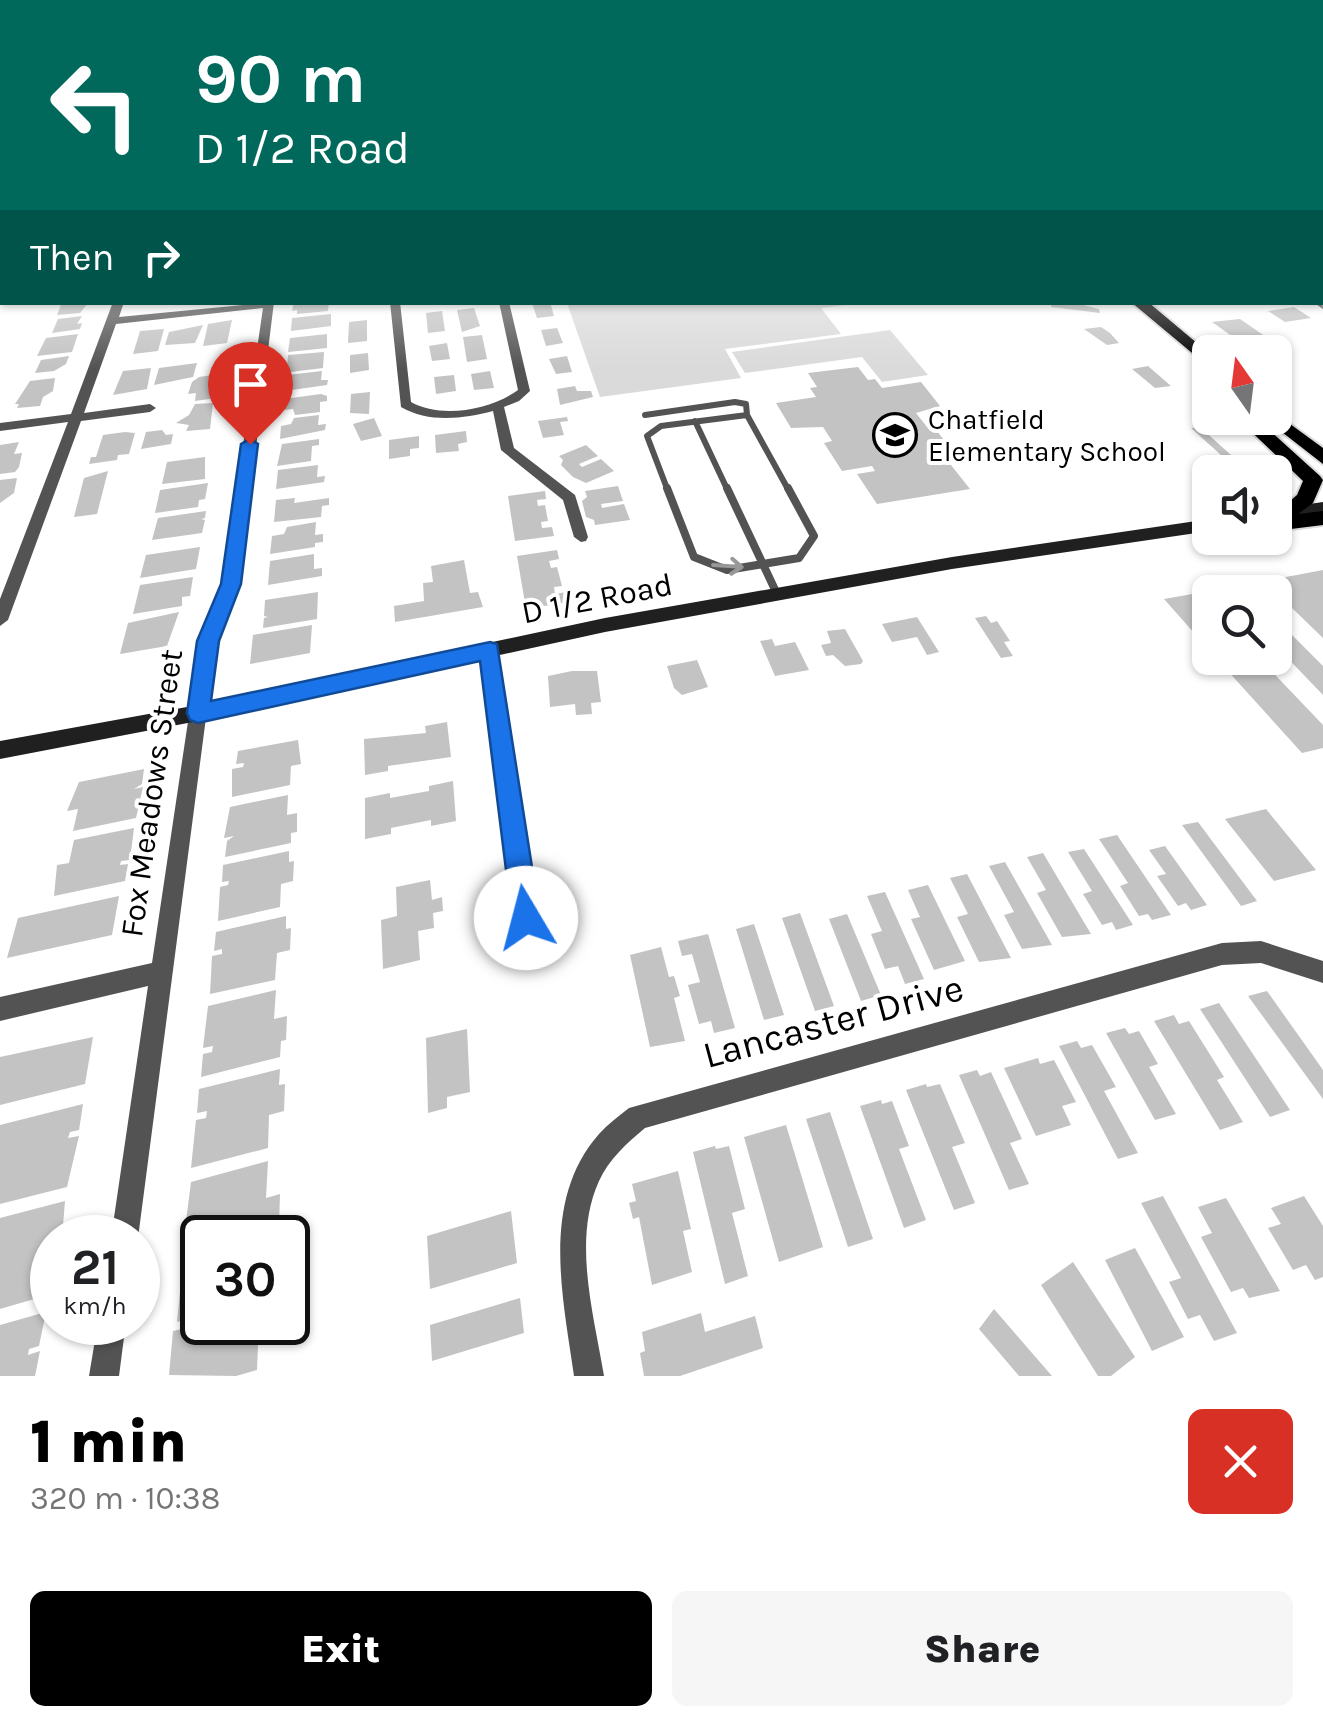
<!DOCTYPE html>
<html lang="en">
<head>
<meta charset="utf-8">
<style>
  body { margin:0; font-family:Karla,sans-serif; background:#f6f6f6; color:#202124; height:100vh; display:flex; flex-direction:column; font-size:38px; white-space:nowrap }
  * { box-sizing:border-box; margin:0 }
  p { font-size:32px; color:#757577 }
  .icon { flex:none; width:55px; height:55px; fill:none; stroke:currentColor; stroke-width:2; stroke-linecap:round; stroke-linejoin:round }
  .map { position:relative; height:1376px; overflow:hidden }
  .panel { display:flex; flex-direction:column; background:#fff; flex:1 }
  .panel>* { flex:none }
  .top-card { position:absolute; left:0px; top:0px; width:1325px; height:305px; box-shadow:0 2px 8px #0004; background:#00695c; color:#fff; overflow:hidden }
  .needle { width:65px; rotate:346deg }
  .controls { position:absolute; left:1192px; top:335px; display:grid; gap:20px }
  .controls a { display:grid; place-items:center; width:100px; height:100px; border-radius:15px; background:#fff; box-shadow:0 2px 8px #0004; font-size:50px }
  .speed { position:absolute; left:30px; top:1215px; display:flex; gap:20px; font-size:50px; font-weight:700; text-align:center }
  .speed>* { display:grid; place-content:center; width:130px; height:130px; border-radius:50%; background:#fff; box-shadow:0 2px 8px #0004; line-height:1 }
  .speed small { font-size:25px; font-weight:400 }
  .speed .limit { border:5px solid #111; border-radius:15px; background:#fff; color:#111 }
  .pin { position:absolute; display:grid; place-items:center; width:85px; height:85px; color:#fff; margin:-102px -42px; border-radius:50% 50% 50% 0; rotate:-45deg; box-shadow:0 0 10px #0007 }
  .pin .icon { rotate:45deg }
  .me { position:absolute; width:110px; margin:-55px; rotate:352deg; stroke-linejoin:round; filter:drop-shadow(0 0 8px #0008) }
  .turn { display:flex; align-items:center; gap:35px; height:210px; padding:0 30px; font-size:45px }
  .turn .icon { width:130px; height:130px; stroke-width:2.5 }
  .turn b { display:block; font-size:70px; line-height:85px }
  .then { display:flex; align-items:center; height:95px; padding:0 30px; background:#0003; gap:20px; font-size:38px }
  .round { display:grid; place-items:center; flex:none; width:105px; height:105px; border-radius:15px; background:#f6f6f6 }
  .overview { display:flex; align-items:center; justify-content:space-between; height:170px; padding:0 30px }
  h1 { font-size:60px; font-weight:800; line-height:75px; color:#000 }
  .action { display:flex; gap:20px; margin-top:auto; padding:20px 30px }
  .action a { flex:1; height:115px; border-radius:15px; background:#000; color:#fff; font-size:40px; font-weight:800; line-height:115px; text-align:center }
  .action a+a { background:#f6f6f6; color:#202124 }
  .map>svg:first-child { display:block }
  .green { fill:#dadada }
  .building { fill:#c3c3c3 }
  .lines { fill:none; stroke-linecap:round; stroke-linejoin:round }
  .primary-casing { stroke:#dbdbdb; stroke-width:4 }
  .lane-far1 { stroke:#535353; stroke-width:6 }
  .lane { stroke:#535353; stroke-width:8 }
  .street { fill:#535353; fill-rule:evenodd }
  .secondary { fill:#202020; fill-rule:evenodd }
  .primary { fill:#000; fill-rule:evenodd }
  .oneway { stroke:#989898 }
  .route { fill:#1a73e8; stroke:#114b97; stroke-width:2.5 }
  .labels { text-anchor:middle; stroke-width:8; stroke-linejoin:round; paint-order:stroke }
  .far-poi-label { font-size:28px; fill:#000; stroke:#fff; text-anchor:start }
  .street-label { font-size:32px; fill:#000; stroke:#fff }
  .near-street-label { font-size:38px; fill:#000; stroke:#fff }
</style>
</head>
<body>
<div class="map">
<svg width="1323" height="1376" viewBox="0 0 1323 1376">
  <rect width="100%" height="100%" fill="#fff"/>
  <!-- green -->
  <path class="green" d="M567,303V302L863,303L821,308L841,334L725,349L741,378L600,397Z
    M890,330L928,375L882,382L862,357L745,373L732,352Z"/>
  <!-- building -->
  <path class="building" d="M62,302H89L80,313L57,315Z
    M294,302H329L328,311L297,314V310L292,311Z
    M550,302L554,316L537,318L532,303Z
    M1052,302H1071L1099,309L1100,313L1051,307Z
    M1294,307L1311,318L1285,322L1268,311Z
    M474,308L480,326L462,332L457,310Z
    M442,311L445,331L428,333L426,313Z
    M331,314V326L291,331L292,318Z
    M82,316L77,324L82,323L80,329L52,333L58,319Z
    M1240,319L1275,343L1284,348L1254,352L1212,322Z
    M232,320L227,343L203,346L208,324Z
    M367,320V341L348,343L349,322Z
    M203,325L195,343L165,345L169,332Z
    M1101,327L1110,333L1119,343L1107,345L1084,329Z
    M557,328L563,343L546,346L541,330Z
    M164,329L158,351L133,354L140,331Z
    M78,334L72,352L37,356L46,338Z
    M327,334V348L288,352L290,338Z
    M482,335L487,359L467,362L463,337Z
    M447,343L450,359L432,361L429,346Z
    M324,352L323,368L291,372L287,367L288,355Z
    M368,353L369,370L350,373V355Z
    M69,356L66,364L54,371L35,373L41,360Z
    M567,356L572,372L556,374L549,359Z
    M197,363L193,377L154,385L159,368Z
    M1148,366L1171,386L1155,388L1132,369Z
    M858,367L868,380L875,379L882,388L921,382L940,406L916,413L927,427L933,426L954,453L926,458L930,462L947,460L970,489L877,504L857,474L875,471L872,466L842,471L824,443L832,441L823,427L791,428L776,403L816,397L810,388L817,387L808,373Z
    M151,368L147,389L113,395L123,371Z
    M322,371L321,380H328L327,385L285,391L287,375Z
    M490,371L494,388L474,390L471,374Z
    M220,374L216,398L195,401L196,393L188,394L192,382L199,377Z
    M454,375L456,391L436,394L434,377Z
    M55,378L53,391L43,397L40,406L17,408L19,404H15L30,381Z
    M575,386L577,391H591L593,397L560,405L557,389Z
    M370,392L369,414L350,413L351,394Z
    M321,394L327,396V401L320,402V412L295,415L293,409L284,410V399Z
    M213,403L210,429L186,431L189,425L176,423L189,415L195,404Z
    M319,415L318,425L326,424L325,430L280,439L281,426L291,424L294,418Z
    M567,417L568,421L560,422L564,435L543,438L538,421Z
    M374,418L382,436L361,441L353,424Z
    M1200,427L1231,455L1222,456L1191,428Z
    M162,430L166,435L173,434L171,444L141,449L146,432Z
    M466,431L467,442L458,444L459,451L436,453L435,435Z
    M125,432L135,433L129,454L118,455L117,460L89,464L91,457H96L103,435Z
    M419,436V448L410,449V456L389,459V440Z
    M319,439V445L312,446L311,461L277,466L282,444Z
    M19,442L14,454L22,453L19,467L15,472L0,474V445Z
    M586,445L598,456L579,464L582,467L601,459L614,471L586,483L573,477L561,465L563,460L559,456Z
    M205,457V479L162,484L167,462Z
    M318,465L317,477L325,476L324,482L276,489L278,470Z
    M108,471L97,514L74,517L84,478Z
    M17,478L14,493L0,503V480Z
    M208,483L205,499L199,500L198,507L155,513L160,490Z
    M618,486L623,501L601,504L602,508L624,504L630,520L595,525L594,520L586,517L582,501L587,497L585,491Z
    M545,491L546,499L537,500L538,506L545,505L548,521L541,522L542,528L552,527L554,536L515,541L508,496Z
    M295,498L294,503L329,498V505L322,506L321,517L274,522L276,500Z
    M206,511L205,518L201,519L205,520L202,533L152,540L158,518Z
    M316,522L315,535L323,534V542L315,543V547L270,554L272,536L284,534L287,527Z
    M200,547L196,569L140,578L146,555Z
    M557,550L559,559L549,561L551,568L557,567L562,586L554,587L555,594L566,592L568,602L526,609L517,556Z
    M314,554V569L322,568V576L268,585L270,561Z
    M464,560L470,593L478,592L483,607L395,622L394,606L424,601L423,583L433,582L431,566Z
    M1323,570V638L1264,581Z
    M193,577L190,596L182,597V606L133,614L140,585Z
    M318,592L317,619L263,628L264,618L268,617L264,616L265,600Z
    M1198,593L1210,605V651L1164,599Z
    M179,612L167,646L120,654L128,623Z
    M986,616L991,623L997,621L1010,641L1004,642L1013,656L1001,658L975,618Z
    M917,617L939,652L927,655L917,637L892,642L882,624Z
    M1275,618L1323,666V695L1275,645Z
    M312,625L310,653L250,664L253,635Z
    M845,629L863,661L861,664L845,666L833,655L826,656L821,645L831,643L827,631Z
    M772,639L775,646L795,642L809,670L775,676L760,641Z
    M1216,658H1259L1323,725V748L1302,753Z
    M697,660L708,687L682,695L674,688L667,666Z
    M572,671H597L601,702L591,703L592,714L576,715L575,704L550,707L548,676Z
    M447,722L451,757L388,766V771L365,775L364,739L426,733L425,726Z
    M298,740L301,764L291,766L290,785L232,797V769L243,767L244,763L236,764L238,751Z
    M144,769L142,784L134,789L143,787L136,818L73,831L78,809L67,811L79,782Z
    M453,781L456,821L431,826V820L391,828V834L365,839V798L390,793V798L429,791V786Z
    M288,795L287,815L297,813V832L291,833V843L225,857L227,841L234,836L224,838L230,807Z
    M1266,809L1316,870L1274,881L1225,819Z
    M1198,822L1257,901L1241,906L1182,825Z
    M134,828L130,860L121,861L120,865L128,864L125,881L54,896L57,865L69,863L74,840Z
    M1117,835L1171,915L1152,920L1148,914L1139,916L1120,886L1128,883L1099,839Z
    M1165,846L1207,905L1191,910L1186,903L1178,906L1157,876L1166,874L1149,850Z
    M1084,849L1133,925L1116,930L1112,922L1102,925L1083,894L1092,891L1068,852Z
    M289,851V862L294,861L293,881L281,884L280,907L218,921L220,887L228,885L229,881L222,882L223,865Z
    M1043,853L1091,934L1062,937L1037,893L1046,890L1027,857Z
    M1005,862L1052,945L1022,949L1004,915L1014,912L989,866Z
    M967,874L1011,958L979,962L957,917L968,914L950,878Z
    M430,880L432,900L442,897L443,911L433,913L434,928L418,931L420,960L383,969L381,920L397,916L396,887Z
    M928,885L965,961L934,970L911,919L920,917L908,890Z
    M885,892L924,979L905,984L898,966L885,969L871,934L882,931L867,896Z
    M119,896L112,935L7,958L18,918Z
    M800,913L834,1006L815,1011L782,918Z
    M847,914L881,995L861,1001L829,919Z
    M286,916V929L291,928L290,950L277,953L275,980L210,994L212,956L222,954V949L214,951L216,932Z
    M754,924L784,1015L764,1020L736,929Z
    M708,934L735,1028L714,1033L711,1021L699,1024L688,985L700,982L692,954L682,956L678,941Z
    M661,947L669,977L674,976L680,996L674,998L685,1041L650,1047L630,955Z
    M276,990L274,1019L287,1016L286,1040L281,1041L280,1057L201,1077L203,1054L212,1052L213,1046L203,1048L208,1006Z
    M1267,991L1323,1070V1099L1248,996Z
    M1219,1003L1290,1110L1270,1117L1200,1009Z
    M1174,1015L1179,1024L1189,1021L1224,1077L1217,1080L1243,1122L1220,1130L1154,1021Z
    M1125,1028L1129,1034L1139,1031L1158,1064L1149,1067L1176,1114L1155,1120L1106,1033Z
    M467,1029L470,1092L447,1097V1108L428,1113L426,1038Z
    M93,1037L85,1084L0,1105V1057Z
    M1077,1041L1081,1048L1092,1045L1116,1087L1104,1091L1138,1153L1118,1159L1059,1046Z
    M1038,1058L1040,1064L1054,1060L1076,1102L1062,1106L1071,1125L1036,1136L1004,1068Z
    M280,1069L279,1085L285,1084L284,1111L269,1115L268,1148L191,1168L196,1120L206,1118L207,1111L197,1113L199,1089Z
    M977,1070L980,1076L991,1072L1022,1139L1010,1143L1029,1184L1009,1190L959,1075Z
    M926,1084L927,1087L940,1084L965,1143L952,1147L975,1203L954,1210L906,1090Z
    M881,1100L882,1104L892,1101L909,1146L899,1149L926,1220L904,1228L860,1106Z
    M83,1104L79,1130L70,1132L68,1138L79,1136L67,1187L0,1204V1125Z
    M830,1112L873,1239L848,1247L806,1119Z
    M786,1125L823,1247L779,1262L744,1137Z
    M715,1146L716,1149L729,1146L745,1209L732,1213L748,1276L725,1284L693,1152Z
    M268,1161L266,1198L280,1194L279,1226L271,1228V1238H202V1268L182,1274L185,1245L194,1242L195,1234L184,1237L191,1182Z
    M678,1171L691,1229L683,1231L692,1272L652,1285L639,1217L633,1219L629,1203L636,1201L632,1184Z
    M1163,1196L1237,1333L1214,1341L1200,1315L1188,1319L1169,1282L1181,1278L1141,1203Z
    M1304,1196L1323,1226V1277L1315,1280L1306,1265L1293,1270L1268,1228L1281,1224L1271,1208Z
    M1226,1198L1280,1291L1249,1298L1243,1288L1231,1292L1201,1237L1212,1233L1198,1207Z
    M65,1201L62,1238H52V1258L46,1260L44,1267L52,1265L48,1295L0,1309V1218Z
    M511,1211L517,1263L430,1289L427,1236Z
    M1135,1248L1184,1337L1152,1351L1105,1260Z
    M1073,1262L1135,1357L1111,1376H1098L1041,1285Z
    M202,1286V1322H259L257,1370L236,1376L169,1375L173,1331L186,1328L187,1319L177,1322L180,1292Z
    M520,1298L524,1333L432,1361L430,1325Z
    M994,1309L1052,1376H1019L979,1329Z
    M46,1312L39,1346L29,1349L28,1355L40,1351L35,1376H0V1325Z
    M701,1313L705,1332L755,1316L763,1348L680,1376H644L640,1353L645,1351L642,1332Z"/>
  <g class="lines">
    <!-- primary casing -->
    <g class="primary-casing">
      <path id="primary" d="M1131,302H1148L1210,354V368Z
        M1275,413L1323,448V464L1269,422L1266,418H1275Z
        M1237,418H1256L1320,476L1323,480L1313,503L1298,514L1323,511V525L1275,531L1276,513L1297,495L1303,481Z"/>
    </g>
    <!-- lane-far1 -->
    <path class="lane-far1" d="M645,415L735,402L746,404L747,415
      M747,415L789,491
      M695,421L728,491
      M668,491L647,436L661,426L747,415"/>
    <!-- lane -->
    <path class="lane" d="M667,488L694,557L727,570L799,558L814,536L788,488
      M727,488L777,594"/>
    <!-- street -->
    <path class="street" d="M1322,178H1323V184H1322Z
      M2,207V216L0,217V208Z
      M1322,260H1323V266H1322Z
      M1322,300L1323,309L1313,302H1322Z
      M113,302H124L119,317L274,302L239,584L216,641L138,1238H111L148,986L0,1021V997L152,963L200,641L223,584L263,308L116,324L84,413L150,404L156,408L150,412L81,421L8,620L0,626V599L68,422L0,431V423L71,414Z
      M390,302H400L411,402C441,419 491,410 518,390L499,302H509L530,391L519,401L504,407L514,448L575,495L588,537L586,541L581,542L574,537L563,500L501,450L493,411C463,419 428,423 401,407Z
      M490,644L498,650L537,918L534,925L526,928L518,925L515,918L482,650Z
      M1261,941L1323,961V983L1261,963L1222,965L645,1128C627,1143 609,1159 599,1181C572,1240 594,1315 604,1376H574C563,1297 540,1201 599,1134C608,1124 619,1116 629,1108L1222,943Z
      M98,1322H126L119,1376H89Z"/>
    <!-- secondary -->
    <path class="secondary" d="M1323,502V512L1275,519V509Z
      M1210,519V531L952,569L605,632L198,721L0,759V741L198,705L605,618L952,557Z"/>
    <!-- primary -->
    <use href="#primary" class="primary"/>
  </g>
  <!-- one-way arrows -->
  <defs><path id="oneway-shaft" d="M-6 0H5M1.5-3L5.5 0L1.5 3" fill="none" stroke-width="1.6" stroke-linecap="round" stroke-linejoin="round" transform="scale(2.5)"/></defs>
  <use class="oneway" href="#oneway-shaft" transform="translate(728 566) rotate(4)"/>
  <!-- sky -->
  <linearGradient id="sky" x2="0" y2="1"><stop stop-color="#8baccc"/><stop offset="0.48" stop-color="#fff"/><stop offset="1" stop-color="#fff" stop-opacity="0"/></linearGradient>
  <rect width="1323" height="369" fill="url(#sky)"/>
  <!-- route -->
  <path class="route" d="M250,439L258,444L241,584L219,641L211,701L490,642L497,644L540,918L536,928L526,932L516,928L512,918L480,661L198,723L190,720L187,713L197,641L221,584L241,444Z"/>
  <!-- icons -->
  <defs>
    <g id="school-ring" transform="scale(2.25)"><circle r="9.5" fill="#fff" stroke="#000" stroke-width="1.5"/><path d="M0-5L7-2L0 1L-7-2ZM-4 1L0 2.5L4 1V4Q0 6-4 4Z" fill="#000"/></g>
  </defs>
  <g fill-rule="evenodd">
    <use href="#school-ring" x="895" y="435"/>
  </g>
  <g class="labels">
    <!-- far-poi labels -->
    <g class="far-poi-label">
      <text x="928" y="429">Chatfield<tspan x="928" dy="32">Elementary School</tspan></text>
    </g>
    <!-- street labels -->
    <g class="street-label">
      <text transform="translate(597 598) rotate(-11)" y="11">D 1/2 Road</text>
      <text transform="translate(151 793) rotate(-82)" y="11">Fox Meadows Street</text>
    </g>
    <!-- near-street labels -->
    <g class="near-street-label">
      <text transform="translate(833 1021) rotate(-15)" y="13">Lancaster Drive</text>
    </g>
  </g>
</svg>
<div class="controls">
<a><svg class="needle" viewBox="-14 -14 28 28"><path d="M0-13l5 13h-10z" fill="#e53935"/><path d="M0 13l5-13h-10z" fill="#757577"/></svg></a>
<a><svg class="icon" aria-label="sound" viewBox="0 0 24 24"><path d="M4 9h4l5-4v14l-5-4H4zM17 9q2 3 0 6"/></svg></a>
<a><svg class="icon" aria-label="search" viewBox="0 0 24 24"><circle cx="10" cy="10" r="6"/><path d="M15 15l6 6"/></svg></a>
</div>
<div class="speed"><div>21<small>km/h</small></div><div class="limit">30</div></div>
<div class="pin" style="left:250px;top:444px;background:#d93025"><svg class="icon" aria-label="arrive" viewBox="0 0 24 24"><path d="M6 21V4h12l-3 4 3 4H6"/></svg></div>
<svg class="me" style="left:526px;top:918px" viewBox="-20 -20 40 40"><circle r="19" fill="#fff"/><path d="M0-13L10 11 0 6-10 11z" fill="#1a73e8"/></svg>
<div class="top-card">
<div class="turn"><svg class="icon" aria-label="left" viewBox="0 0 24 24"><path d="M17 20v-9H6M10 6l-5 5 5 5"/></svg><div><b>90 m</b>D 1/2 Road</div></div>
<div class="then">Then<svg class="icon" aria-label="right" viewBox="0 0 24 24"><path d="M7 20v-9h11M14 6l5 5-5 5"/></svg></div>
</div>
</div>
<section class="panel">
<div class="overview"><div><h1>1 min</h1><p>320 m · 10:38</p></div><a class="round" style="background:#d93025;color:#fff"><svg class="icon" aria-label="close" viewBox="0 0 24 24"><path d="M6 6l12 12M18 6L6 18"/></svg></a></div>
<div class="action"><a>Exit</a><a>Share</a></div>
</section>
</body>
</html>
